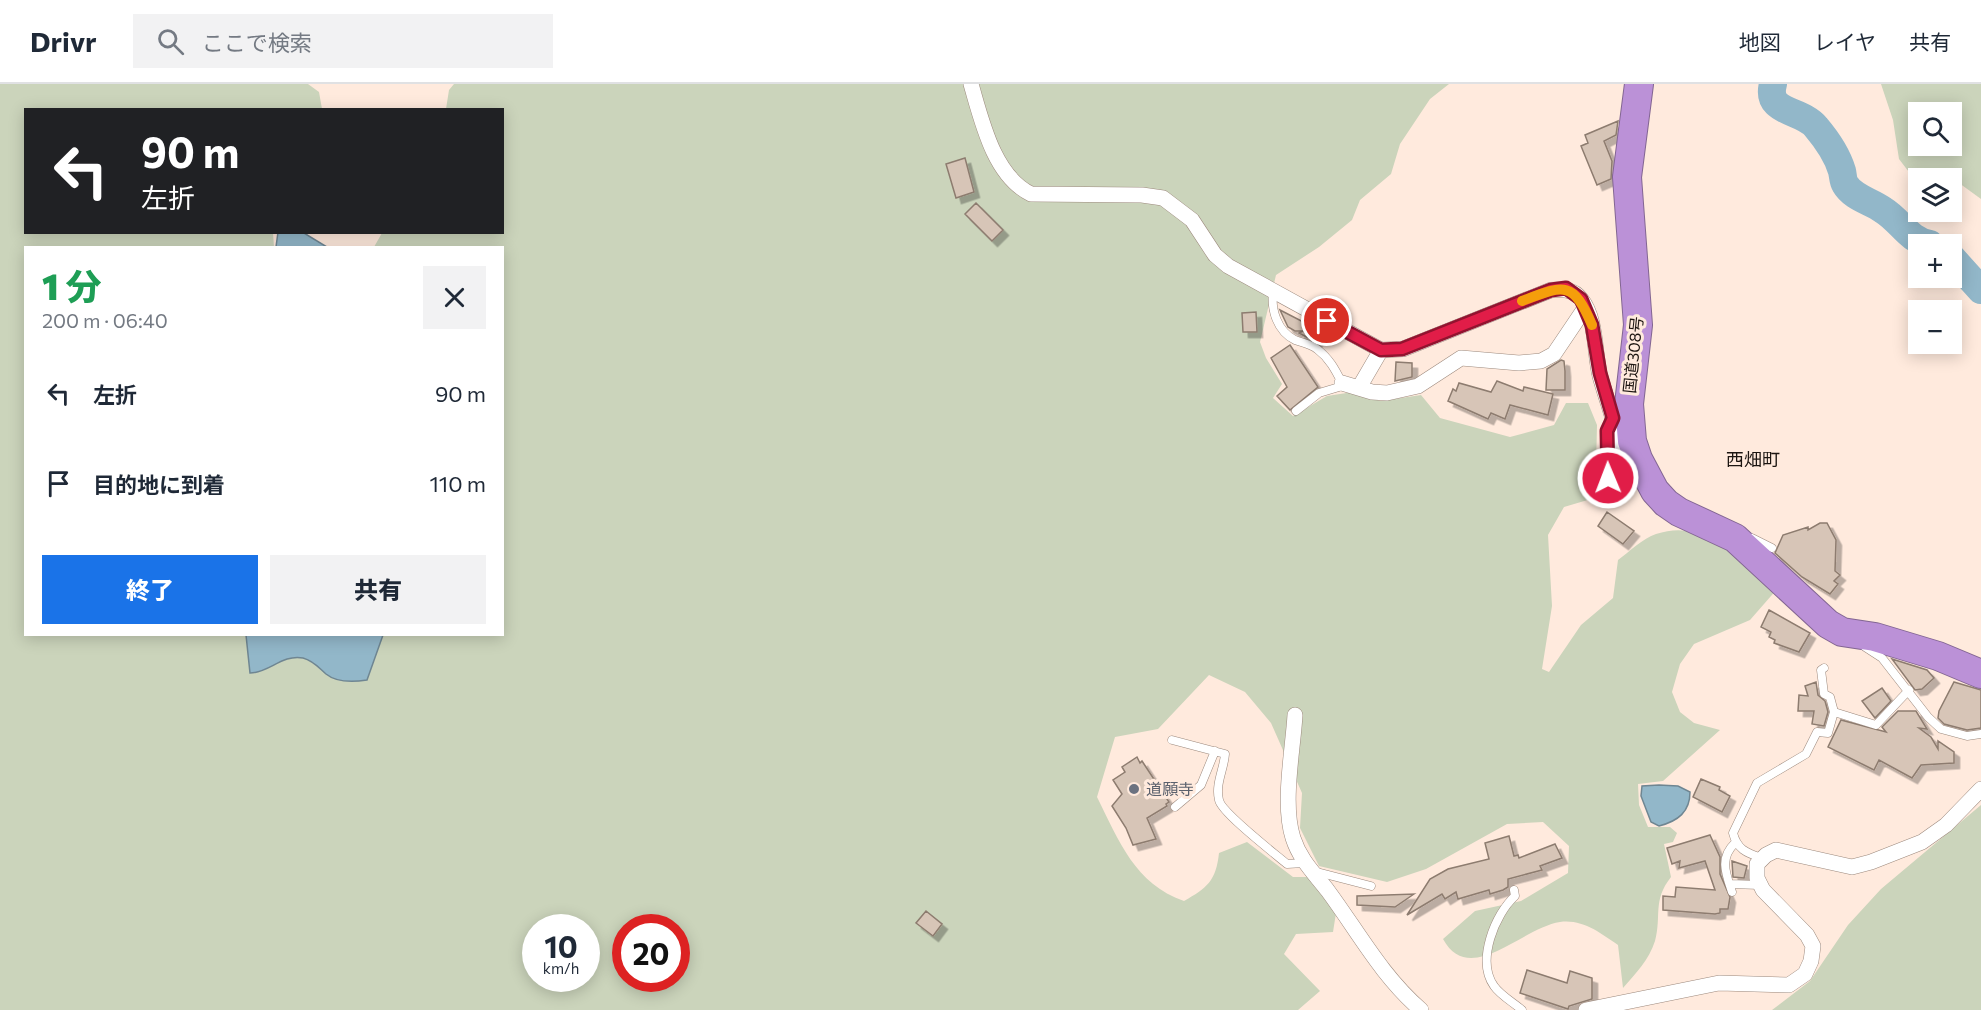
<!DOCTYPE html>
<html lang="ja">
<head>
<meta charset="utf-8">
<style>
  body { margin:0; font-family:Commissioner,"Noto Sans JP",sans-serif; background:#f2f2f3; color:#1f2937; height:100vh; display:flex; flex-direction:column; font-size:22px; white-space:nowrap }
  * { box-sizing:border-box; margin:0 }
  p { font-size:20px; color:#747a83 }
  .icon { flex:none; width:33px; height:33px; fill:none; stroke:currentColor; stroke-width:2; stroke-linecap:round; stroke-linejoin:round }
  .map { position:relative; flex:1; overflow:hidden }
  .panel { position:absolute; left:24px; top:162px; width:480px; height:390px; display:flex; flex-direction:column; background:#fff; border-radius:0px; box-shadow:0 3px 15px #0003 }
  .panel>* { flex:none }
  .banner { position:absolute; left:24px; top:24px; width:480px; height:126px; border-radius:0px; box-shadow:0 3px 15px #0003; background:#202124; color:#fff; overflow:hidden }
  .controls { position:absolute; left:1908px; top:18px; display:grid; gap:12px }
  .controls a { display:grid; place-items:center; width:54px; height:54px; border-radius:0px; background:#fff; box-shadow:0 3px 15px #0003; font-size:30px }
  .speed { position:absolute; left:522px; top:830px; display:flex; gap:12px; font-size:30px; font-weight:700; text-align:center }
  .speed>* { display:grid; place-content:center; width:78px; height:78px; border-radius:50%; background:#fff; box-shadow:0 3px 15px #0003; line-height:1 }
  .speed small { font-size:15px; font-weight:400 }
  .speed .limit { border:9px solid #d22; background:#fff; color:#111 }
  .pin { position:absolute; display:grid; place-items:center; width:51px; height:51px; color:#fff; margin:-26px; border:3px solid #fff; border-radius:50%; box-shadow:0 2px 6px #0007 }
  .me { position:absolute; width:66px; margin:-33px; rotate:359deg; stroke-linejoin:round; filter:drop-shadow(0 0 4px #0008) }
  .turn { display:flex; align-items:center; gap:21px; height:126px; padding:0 18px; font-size:27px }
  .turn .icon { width:78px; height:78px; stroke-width:2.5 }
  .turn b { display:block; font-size:42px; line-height:51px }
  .round { display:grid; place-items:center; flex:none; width:63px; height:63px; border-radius:0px; background:#f2f2f3 }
  .head { display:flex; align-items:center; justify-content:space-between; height:102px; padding:0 18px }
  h1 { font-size:36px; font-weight:800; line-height:45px; color:#1e9e55 }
  .button { display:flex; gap:12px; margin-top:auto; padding:12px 18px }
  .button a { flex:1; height:69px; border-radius:0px; background:#1a73e8; color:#fff; font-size:24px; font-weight:800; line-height:69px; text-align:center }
  .button a+a { background:#f2f2f3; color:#1f2937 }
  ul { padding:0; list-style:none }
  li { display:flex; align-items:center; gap:18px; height:90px; padding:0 18px }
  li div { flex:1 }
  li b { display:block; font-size:22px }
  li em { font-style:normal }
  header { display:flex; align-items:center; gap:36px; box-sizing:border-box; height:84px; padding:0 30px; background:#fff; border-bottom:2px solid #e0e1e3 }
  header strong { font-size:28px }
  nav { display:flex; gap:33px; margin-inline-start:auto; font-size:21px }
  .search { width:420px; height:54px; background:#f2f2f3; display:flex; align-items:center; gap:15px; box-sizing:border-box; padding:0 21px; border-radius:0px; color:#747a83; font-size:22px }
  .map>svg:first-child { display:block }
  .green { fill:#cbd4bb; fill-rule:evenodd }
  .water { fill:#92b7c9; stroke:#6f8692; stroke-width:1.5 }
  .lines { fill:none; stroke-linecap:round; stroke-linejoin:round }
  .river { stroke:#92b7c9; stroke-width:28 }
  .building { fill:#d7c5b7; stroke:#8d7c6f; stroke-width:1.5; filter:url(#shadow) }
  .lane-casing { stroke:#9c897d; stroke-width:9 }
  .street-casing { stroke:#9c897d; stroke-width:16 }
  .highway-casing { stroke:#836692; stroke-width:30 }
  .lane { stroke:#fff; stroke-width:8 }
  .street { stroke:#fff; stroke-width:15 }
  .highway { stroke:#bb91d7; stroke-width:28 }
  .route-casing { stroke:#92132f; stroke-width:15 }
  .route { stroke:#e11d48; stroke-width:10 }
  .slow { stroke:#f59e0b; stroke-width:10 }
  .worship-dot { fill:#6b7280; stroke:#ffeadd; stroke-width:2 }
  .labels { text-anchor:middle; stroke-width:6; stroke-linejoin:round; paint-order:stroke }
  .street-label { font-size:16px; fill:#1c1511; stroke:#ffeadd }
  .worship-label { font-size:16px; fill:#5b616d; stroke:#ffeadd; text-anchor:start }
  .neighbourhood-label { font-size:18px; fill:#1c1511; stroke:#ffeadd }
</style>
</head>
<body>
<header>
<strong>Drivr</strong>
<div class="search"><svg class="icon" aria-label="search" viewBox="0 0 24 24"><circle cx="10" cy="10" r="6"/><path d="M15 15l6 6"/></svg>ここで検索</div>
<nav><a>地図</a><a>レイヤ</a><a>共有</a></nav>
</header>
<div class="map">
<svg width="1981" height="926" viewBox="0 0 1981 926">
  <defs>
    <filter id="shadow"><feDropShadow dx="5.5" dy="5.5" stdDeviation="0" flood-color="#0004"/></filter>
  </defs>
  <rect width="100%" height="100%" fill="#ffeadd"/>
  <!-- green -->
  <path class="green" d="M0,0H308L319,8L322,25L26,26V148L273,149L274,163L26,164V550H502V164L374,163L382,149L502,148V26L446,25L449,6L454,0H1449L1430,15L1400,60L1391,90L1360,116L1352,136L1319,163L1276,191L1260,258L1266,274L1282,300L1273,314L1293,332L1327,312L1353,308L1381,317L1421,311L1440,334L1510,353L1554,341L1566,319H1588L1597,341L1596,384L1591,415L1564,423L1548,451L1552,522L1542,585L1549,588L1581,541L1613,514L1618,476C1629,468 1643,454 1656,450C1705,433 1744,476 1778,504L1750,536L1694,560L1680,580L1672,608L1680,628L1694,639L1720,646L1663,697L1638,700L1639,721L1648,743H1670L1677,749L1673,758L1664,760L1671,793C1652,817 1662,832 1655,857C1649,876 1636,889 1623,904L1618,861C1600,849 1583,835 1560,838C1521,844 1470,904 1443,855L1475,827L1521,817L1568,789L1569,762L1543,738L1507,740L1426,785L1387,798L1319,782L1300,744L1302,709L1271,639L1245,608L1209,591L1158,645L1115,653L1097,713C1119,757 1135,800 1184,817C1207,804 1216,797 1219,769L1247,758L1293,793H1309L1336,829L1333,848L1296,850L1284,870L1320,907L1298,926H0ZM536,843H586V894H536ZM626,843H676V894H626Z
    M1881,0H1981V115L1959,99H1952V94L1915,96L1899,75L1893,36ZM1918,28H1952V62H1918Z
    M1981,721V926H1772L1810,897L1848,841L1881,805Z"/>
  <!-- water -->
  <path class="water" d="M278,148L304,149L327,163H276Z
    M246,551V550L383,551L367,596C354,598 337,599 326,590C319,584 314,577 303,574C282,570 269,589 250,589Z
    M1659,701L1678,702L1690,708C1690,728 1678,737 1659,742L1651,738L1641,712L1642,702Z"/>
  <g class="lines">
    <!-- river -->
    <path class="river" d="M1773,0C1765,30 1802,25 1816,43C1827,56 1837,70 1842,87C1843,91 1843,97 1845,100C1853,114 1871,117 1883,126C1901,137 1908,156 1930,160
      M1952,174L1981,206"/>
  </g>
  <!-- building -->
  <path class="building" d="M1618,37L1616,51L1604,57L1612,77L1611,95L1597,101L1581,62L1588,59L1585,51Z
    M965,74L974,108L956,114L946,80Z
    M976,119L1003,146L992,157L965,130Z
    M1280,226L1321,247L1316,258L1299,249L1303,247H1295L1288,243Z
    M1256,228L1257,248H1243L1242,229Z
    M1290,261L1318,303L1290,326L1277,312L1287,303L1271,274Z
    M1561,276L1564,277L1565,287V306H1546L1547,285Z
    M1396,278L1412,279V293L1395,297Z
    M1497,297L1523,307L1524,303L1553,310L1548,331L1510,321L1505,335L1491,329L1488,335L1448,317L1453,305L1456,307L1459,299L1491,308Z
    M1607,428L1634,447L1623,460L1598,442Z
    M1820,439H1827L1836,456L1835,487L1840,491L1834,497L1838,500L1830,510L1802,493L1775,469L1783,451L1808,443V446Z
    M1769,526L1810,549L1799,568L1774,559L1775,556L1769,553L1771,548L1761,543Z
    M1892,575L1927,586L1934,594L1922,605L1915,606Z
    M1816,598L1818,611L1825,617L1828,628L1824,642L1812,640L1814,627H1798L1799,611L1808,612L1805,602Z
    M1954,598L1981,606V644L1967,646L1944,640L1938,634L1939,627Z
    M1882,604L1891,617L1875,634L1862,617Z
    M1898,627H1916L1927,645L1919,644L1931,653L1938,665V657L1954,668V679L1921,681L1912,694L1879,676L1874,686L1828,663L1841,636L1886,648L1882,643Z
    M1137,673L1140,679L1142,677L1169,718L1166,720L1167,722L1147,734L1156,755L1133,761L1126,744L1112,722L1122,710L1113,696L1125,688L1122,683Z
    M1701,695L1720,703L1719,706L1730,712L1722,728L1693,713Z
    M1710,751L1720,773V790L1730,813L1728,825H1720V829L1715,830L1663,826V812L1675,813L1676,803L1715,806L1705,777L1679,784L1680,777L1672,780L1667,764Z
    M1509,752L1514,772L1518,771L1519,774L1555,760L1562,774L1540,782L1542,786L1508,795V803L1503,806L1490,810L1489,806L1458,815L1456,808L1445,815L1442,810L1407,831L1430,795L1448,785L1489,775L1485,759Z
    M1732,777L1747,782L1744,794L1733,793Z
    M1414,810L1395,823L1357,821V812Z
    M926,827L942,840L933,852L916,839Z
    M1527,886L1567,899L1570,887L1592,894V915L1569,922L1568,925L1520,909Z"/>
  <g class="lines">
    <!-- lane casing -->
    <g class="lane-casing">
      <path id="lane" d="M1273,208C1271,226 1277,247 1295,256C1303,259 1310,260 1317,265C1329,274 1335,285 1342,299L1339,303L1319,309L1296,327
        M1608,394H1626
        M1595,415L1607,399V347L1613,336
        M1752,454L1772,464
        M1865,563L1882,574L1928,633L1941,645L1967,652L1981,650
        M1824,584L1821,586L1824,610L1830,613L1834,628
        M1172,656L1225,670C1224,685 1215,700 1219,716C1221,728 1274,769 1287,780L1304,779
        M1175,723L1201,701L1215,667
        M1762,774C1746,769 1737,765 1733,749L1757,699L1806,670L1817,648L1828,649L1834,628L1876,641L1909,606
        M1313,787L1371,802
        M1730,800L1760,801
        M1514,806L1515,812C1495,830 1476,877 1494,902C1500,911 1514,919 1522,926
        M1732,808C1726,790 1719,774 1735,759"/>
    </g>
    <!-- street casing -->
    <g class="street-casing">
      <path id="street" d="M971,0C982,38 994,92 1031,110L1142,111L1163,114L1192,136L1215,171L1228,182L1381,266L1403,265L1551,206C1563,205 1573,205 1581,215C1597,235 1594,268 1600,292C1608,321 1619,348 1623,378L1638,375
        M1342,299L1372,308L1387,309L1418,302L1461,274L1519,279L1541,277L1554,270L1585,224
        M1360,302L1381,266
        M1295,631C1293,666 1282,720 1293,754C1300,776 1315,790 1328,807C1359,849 1381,891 1421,926
        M1586,926L1719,899L1789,901L1805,890L1811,877L1813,862L1807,851L1763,806L1757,794V780L1766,771L1776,766L1852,783L1871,778L1922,758L1946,741L1981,705"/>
    </g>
    <!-- highway casing -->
    <g class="highway-casing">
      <path id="highway" d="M1639,0L1627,93L1638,241L1629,320L1632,357L1638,375L1655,407L1666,419L1679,428L1735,454L1828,540L1842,548L1875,553L1938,572L1981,590"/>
    </g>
    <!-- lane -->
    <use href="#lane" class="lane"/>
    <!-- street -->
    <use href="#street" class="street"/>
    <!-- highway -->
    <use href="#highway" class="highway"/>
  </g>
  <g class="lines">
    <!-- route casing -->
    <g class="route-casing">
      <path id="route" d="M1327,237L1381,266L1402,265L1551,206L1566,204L1581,215L1592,241L1600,289L1613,334L1607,347L1608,394"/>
    </g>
    <!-- route -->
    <use href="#route" class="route"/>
    <!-- slow -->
    <path class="slow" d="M1522,217C1564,201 1573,196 1592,241"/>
  </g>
  <!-- markers -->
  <circle class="worship-dot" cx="1134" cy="705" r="6"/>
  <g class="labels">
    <!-- street labels -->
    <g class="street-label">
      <text transform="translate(1633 271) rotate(-84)" y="6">国道308号</text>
    </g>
    <!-- worship labels -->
    <g class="worship-label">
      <text x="1146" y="711">道願寺</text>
    </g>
    <!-- neighbourhood labels -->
    <g class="neighbourhood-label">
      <text x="1753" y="382">西畑町</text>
    </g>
  </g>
</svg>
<div class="controls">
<a><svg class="icon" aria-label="search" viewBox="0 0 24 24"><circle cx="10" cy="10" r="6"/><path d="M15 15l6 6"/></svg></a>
<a><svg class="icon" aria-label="layers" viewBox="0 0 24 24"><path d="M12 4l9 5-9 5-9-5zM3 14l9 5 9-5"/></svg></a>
<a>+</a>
<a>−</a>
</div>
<div class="speed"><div>10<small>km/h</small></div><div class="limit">20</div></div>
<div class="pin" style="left:1327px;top:237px;background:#d93025"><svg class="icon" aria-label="arrive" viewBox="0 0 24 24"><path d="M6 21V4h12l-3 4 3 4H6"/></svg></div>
<svg class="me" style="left:1608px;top:394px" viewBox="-20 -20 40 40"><circle r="17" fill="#e11d48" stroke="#fff" stroke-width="3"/><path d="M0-11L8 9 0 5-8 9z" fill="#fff"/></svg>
<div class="banner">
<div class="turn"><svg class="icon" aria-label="left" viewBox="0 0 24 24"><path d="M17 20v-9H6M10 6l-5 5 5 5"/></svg><div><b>90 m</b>左折</div></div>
</div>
<section class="panel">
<div class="head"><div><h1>1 分</h1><p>200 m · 06:40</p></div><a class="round"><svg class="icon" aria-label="close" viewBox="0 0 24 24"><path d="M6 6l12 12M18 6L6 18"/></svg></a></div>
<ul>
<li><svg class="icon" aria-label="left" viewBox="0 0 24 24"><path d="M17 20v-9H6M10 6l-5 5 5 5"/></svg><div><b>左折</b></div><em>90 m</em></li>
<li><svg class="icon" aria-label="arrive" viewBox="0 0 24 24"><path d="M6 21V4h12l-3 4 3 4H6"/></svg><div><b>目的地に到着</b></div><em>110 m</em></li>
</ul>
<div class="button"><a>終了</a><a>共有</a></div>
</section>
</div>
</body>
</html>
